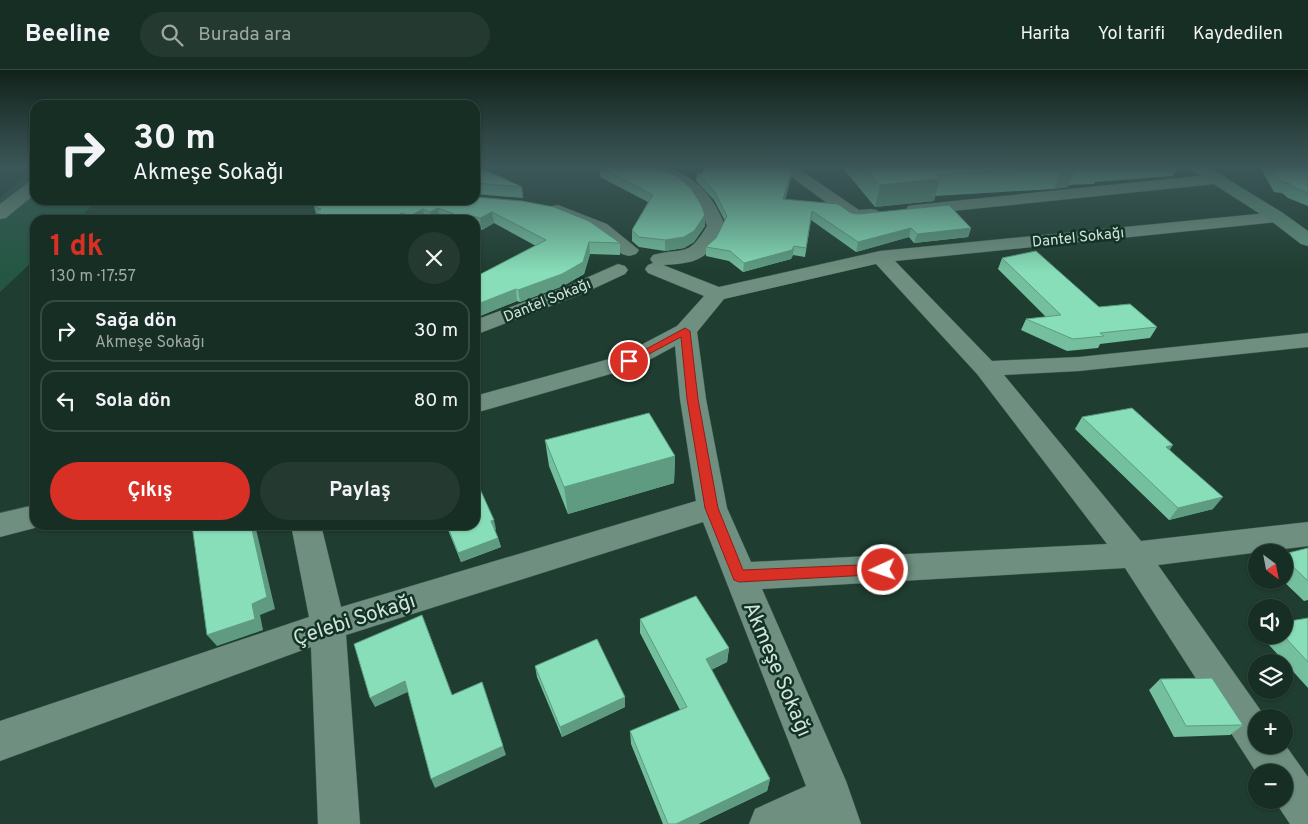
<!DOCTYPE html>
<html lang="tr">
<head>
<meta charset="utf-8">
<style>
  body { margin:0; font-family:Overpass,sans-serif; background:#243a31; color:#f1f3f6; height:100vh; display:flex; flex-direction:column; font-size:19px; white-space:nowrap }
  * { box-sizing:border-box; margin:0 }
  p { font-size:16px; color:#9ea8a6 }
  .icon { flex:none; width:28px; height:28px; fill:none; stroke:currentColor; stroke-width:2; stroke-linecap:round; stroke-linejoin:round }
  .map { position:relative; flex:1; overflow:hidden }
  .details { position:absolute; left:30px; top:145px; width:450px; height:315px; display:flex; flex-direction:column; background:#172e24; border-radius:15px; box-shadow:0 1px 4px #0004,0 0 0 1px #364a41 }
  .details>* { flex:none }
  .banner { position:absolute; left:30px; top:30px; width:450px; height:105px; border-radius:15px; box-shadow:0 1px 4px #0004,0 0 0 1px #364a41; background:#172e24; color:#f1f3f6; overflow:hidden }
  .needle { width:32px; rotate:148deg }
  .tools { position:absolute; left:1248px; top:474px; display:grid; gap:10px }
  .tools a { display:grid; place-items:center; width:45px; height:45px; border-radius:50%; background:#172e24; box-shadow:0 1px 4px #0004,0 0 0 1px #364a41; font-size:25px }
  .pin { position:absolute; display:grid; place-items:center; width:42px; height:42px; color:#fff; margin:-21px; border:2px solid #fff; border-radius:50%; box-shadow:0 1px 5px #0007 }
  .me { position:absolute; width:55px; margin:-28px; rotate:267deg; stroke-linejoin:round; filter:drop-shadow(0 0 4px #0008) }
  .turn { display:flex; align-items:center; gap:18px; height:105px; padding:0 20px; font-size:22px }
  .turn .icon { width:65px; height:65px; stroke-width:2.5 }
  .turn b { display:block; font-size:35px; line-height:42px }
  .round { display:grid; place-items:center; flex:none; width:52px; height:52px; border-radius:26px; background:#243a31 }
  .head { display:flex; align-items:center; justify-content:space-between; height:85px; padding:0 20px }
  h1 { font-size:30px; font-weight:700; line-height:38px; color:#d93025 }
  .cta { display:flex; gap:10px; margin-top:auto; padding:10px 20px }
  .cta a { flex:1; height:58px; border-radius:30px; background:#d93025; color:#fff; font-size:20px; font-weight:700; line-height:58px; text-align:center }
  .cta a+a { background:#243a31; color:#f1f3f6 }
  ul { padding:0; list-style:none }
  li { display:flex; align-items:center; gap:15px; height:62px; margin:0 10px 8px; padding:0 10px; border:2px solid #364a41; border-radius:15px }
  li div { flex:1 }
  li b { display:block; font-size:19px }
  li em { font-style:normal }
  header { display:flex; align-items:center; gap:30px; box-sizing:border-box; height:70px; padding:0 25px; background:#172e24; border-bottom:1px solid #364a41 }
  header strong { font-size:24px }
  nav { display:flex; gap:28px; margin-inline-start:auto; font-size:18px }
  .search { width:350px; height:45px; background:#243a31; display:flex; align-items:center; gap:12px; box-sizing:border-box; padding:0 18px; border-radius:28px; color:#9ea8a6; font-size:19px }
  .map>svg:first-child { display:block }
  .green { fill:#245743 }
  .lines { fill:none; stroke-linecap:round; stroke-linejoin:round }
  .street-casing { stroke:#3e5a4f; stroke-width:1 }
  .secondary-casing { stroke:#3e5a4f; stroke-width:1 }
  .street { fill:#6f9080; fill-rule:evenodd }
  .secondary { fill:#62927d; fill-rule:evenodd }
  .wall { fill:#74bf9e }
  .shaded-wall { fill:#5e9b81 }
  .building { fill:#87deb8; stroke:#5e9b81 }
  .route { fill:#d93025; stroke:#8d1f18 }
  .labels { text-anchor:middle; stroke-width:5; stroke-linejoin:round; paint-order:stroke }
  .far-street-label { font-size:15px; fill:#d2e4db; stroke:#143327 }
  .near-street-label { font-size:21px; fill:#d2e4db; stroke:#143327 }
</style>
</head>
<body>
<header>
<strong>Beeline</strong>
<div class="search"><svg class="icon" aria-label="search" viewBox="0 0 24 24"><circle cx="10" cy="10" r="6"/><path d="M15 15l6 6"/></svg>Burada ara</div>
<nav><a>Harita</a><a>Yol tarifi</a><a>Kaydedilen</a></nav>
</header>
<div class="map">
<svg width="1308" height="754" viewBox="0 0 1308 754">
  <rect width="100%" height="100%" fill="#1f3d30"/>
  <!-- green -->
  <path class="green" d="M34,97L35,130H98L77,150H35V189L0,222V128Z"/>
  <g class="lines">
    <!-- street casing -->
    <g class="street-casing">
      <path id="street" d="M641,97C682,92 712,119 725,156C708,189 700,193 663,195L719,217L880,181L1277,142L1283,143L1286,147L1283,151L1277,152L895,191L992,291L1079,287L1308,263V277L1079,301L1004,305L1141,471L1308,452V476L1158,495L1266,648H1256V675H1284V673L1308,707V754H1290L1274,730H1284V702H1256L1125,498L762,519L846,711L861,754H749L755,739L806,716L703,452L346,565L360,754H318L311,577L0,691V651L309,547L291,455H321L341,537L696,431L680,329L675,276L638,296L475,343V326L620,286L677,256L704,226L648,203L645,199L648,195L653,193L650,189L653,185C684,177 688,188 707,156C696,120 677,112 643,100ZM876,194L977,304L1107,474L751,492L727,438L706,329L697,262L724,229Z
        M778,97H796L859,140L871,139L877,140L880,144L877,148C868,150 859,152 850,150Z
        M1218,104L1224,105L1226,109L1224,113L914,145L908,144L905,140L908,136L914,135Z
        M35,111V124L6,148L0,149V134L29,112Z
        M558,135L607,154L639,180L636,184L629,186L622,184L593,162L552,144L549,140L552,136Z
        M618,194L625,196L628,200L625,204L582,224L475,265V250L568,216Z
        M35,435V455H46L0,467V443Z"/>
    </g>
    <!-- secondary casing -->
    <g class="secondary-casing">
      <path id="secondary" d="M1190,97H1208L1283,143L1308,161V176L1301,174L1271,151L1192,100Z"/>
    </g>
    <!-- street -->
    <use href="#street" class="street"/>
    <!-- secondary -->
    <use href="#secondary" class="secondary"/>
  </g>
  <!-- wall -->
  <path class="wall" d="M475,97L522,117L523,128L475,124Z
    M600,97H653L705,156L694,172L684,178L665,181L639,177L632,171V160L648,132L600,107Z
    M842,97H1178L1173,106L1095,112L1094,114L1068,115V117L1054,119L935,126L934,131L875,137Z
    M1260,97H1308V136L1288,128L1282,123L1274,122Z
    M792,100L791,109L785,130L858,144L971,158L968,167L914,173L909,167L856,182L811,150L805,187L793,185L791,189L743,202L729,191L706,186V177L716,168L725,151L714,130L696,111L697,103L702,104Z
    M322,130H475L620,173V185L590,184L584,204L563,216L520,232L517,231L475,248V207L536,176L494,153L482,160L475,157V150H443L440,149L439,150H318L314,137L323,133Z
    M1002,188L1099,237L1157,257L1150,268L1100,274L1098,278L1067,281L1021,260L1026,249L1046,247L998,199Z
    M1082,347L1170,380L1213,439L1169,450L1075,359Z
    M545,370L675,386L674,413L568,444L549,396Z
    M446,455H475L496,459L495,460L498,468L501,477L461,492Z
    M1308,478V530L1304,531L1282,510H1284V484Z
    M1308,548V618L1260,565H1284Z
    M640,549L729,578L727,592L711,600L770,709L767,721L698,754H663L631,674L630,661L680,640L640,563Z
    M535,596L625,627V637L562,667L537,607Z
    M1160,609L1243,655L1230,665L1174,667L1149,620Z"/>
  <!-- shaded-wall -->
  <path class="shaded-wall" d="M1062,97H1076L1068,117L1054,119Z
    M792,100L791,109L782,138L783,129Z
    M940,109L934,131L875,137L880,115Z
    M438,138L440,149L439,150H432L430,142Z
    M423,139L425,150H411L410,146Z
    M492,142L494,153L482,160L480,148Z
    M402,143L404,150H388Z
    M705,145V156L694,172L684,178L665,181V170Z
    M472,146L473,150H467V149Z
    M911,158L909,167L856,182L858,172Z
    M971,158L968,167L914,173L917,164Z
    M589,172L590,184L584,204L563,216L520,232L518,220Z
    M794,176L793,185L791,189L743,202L744,193Z
    M516,219L517,231L475,248V235Z
    M1173,375L1165,387L1166,377Z
    M675,386L674,413L568,444L564,417Z
    M1223,427L1213,439L1169,450L1178,438Z
    M494,450L496,459L493,460L491,451Z
    M251,455H255L275,539L260,545L263,560L217,576L207,565Z
    M498,468L501,477L461,492L458,483Z
    M729,578L727,592L705,603L706,589Z
    M405,611L410,621L375,637L370,628Z
    M482,612L506,685L435,718L431,709Z
    M625,627V637L562,667L560,657Z
    M770,709L767,721L698,754H676Z"/>
  <!-- building -->
  <path class="building" d="M475,97H479L522,117L475,113Z
    M600,97H653L675,105L690,117L701,134L705,145L694,161L684,167L665,170L639,167L632,160L653,125Z
    M705,97H787L792,100L783,129L838,134L851,143L858,144L949,135L971,158L917,164L911,158L858,172L812,141L806,178L794,176L792,180L744,193L730,181L706,177L716,168L727,146L714,121L697,103L702,104Z
    M864,97H1070L936,105L940,109L880,115Z
    M1272,97H1308V123L1295,118L1288,113L1281,112Z
    M475,127L522,131L554,137L589,151L620,173L589,172L583,192L562,204L518,220L516,219L475,235V207L546,170L492,142L480,148L472,146L467,149L438,138L430,142L423,139L410,146L402,143L388,150H336L315,142L321,139L314,137L326,132L322,130H475Z
    M1036,181L1099,237L1130,234L1157,257L1100,263L1104,266L1073,269L1026,249L1061,245L1002,188Z
    M1132,338L1173,375L1166,377L1223,427L1178,438L1082,347Z
    M649,343L675,386L564,417L545,370Z
    M475,408L494,450L491,451L498,468L458,483L447,455H475Z
    M192,455H251L267,527L252,534L255,549L207,565Z
    M1308,478V511L1284,488V484Z
    M696,526L729,578L706,589L770,709L676,754H668L630,661L687,637L640,549Z
    M422,545L452,625L482,612L503,676L431,709L405,611L370,628L354,574Z
    M1308,548V592L1283,565L1284,552Z
    M597,569L625,627L560,657L535,596Z
    M1212,608L1243,655L1186,656L1160,609Z"/>
  <!-- sky -->
  <linearGradient id="sky" x2="0" y2="1"><stop stop-color="#11221a"/><stop offset="0.48" stop-color="#3c5759"/><stop offset="1" stop-color="#3c5759" stop-opacity="0"/></linearGradient>
  <rect width="1308" height="202" fill="url(#sky)"/>
  <!-- route -->
  <path class="route" d="M685,258L690,261L698,329L718,438L743,500L883,494L888,496L890,500L888,504L739,512L734,510L705,438L687,329L681,267L632,293L629,294L624,291Z"/>
  <g class="labels">
    <!-- far-street labels -->
    <g class="far-street-label">
      <text transform="translate(1078 167) rotate(-6)" y="5">Dantel Sokağı</text>
      <text transform="translate(547 230) rotate(-22)" y="5">Dantel Sokağı</text>
    </g>
    <!-- near-street labels -->
    <g class="near-street-label">
      <text transform="translate(354 549) rotate(-18)" y="7">Çelebi Sokağı</text>
      <text transform="translate(778 599) rotate(67)" y="7">Akmeşe Sokağı</text>
    </g>
  </g>
</svg>
<div class="tools">
<a><svg class="needle" viewBox="-14 -14 28 28"><path d="M0-13l5 13h-10z" fill="#e53935"/><path d="M0 13l5-13h-10z" fill="#9ea8a6"/></svg></a>
<a><svg class="icon" aria-label="sound" viewBox="0 0 24 24"><path d="M4 9h4l5-4v14l-5-4H4zM17 9q2 3 0 6"/></svg></a>
<a><svg class="icon" aria-label="layers" viewBox="0 0 24 24"><path d="M12 4l9 5-9 5-9-5zM3 14l9 5 9-5"/></svg></a>
<a>+</a>
<a>−</a>
</div>
<div class="pin" style="left:629px;top:291px;background:#d93025"><svg class="icon" aria-label="arrive" viewBox="0 0 24 24"><path d="M6 21V4h12l-3 4 3 4H6"/></svg></div>
<svg class="me" style="left:883px;top:500px" viewBox="-20 -20 40 40"><circle r="17" fill="#d93025" stroke="#fff" stroke-width="3"/><path d="M0-11L8 9 0 5-8 9z" fill="#fff"/></svg>
<div class="banner">
<div class="turn"><svg class="icon" aria-label="right" viewBox="0 0 24 24"><path d="M7 20v-9h11M14 6l5 5-5 5"/></svg><div><b>30 m</b>Akmeşe Sokağı</div></div>
</div>
<section class="details">
<div class="head"><div><h1>1 dk</h1><p>130 m · 17:57</p></div><a class="round"><svg class="icon" aria-label="close" viewBox="0 0 24 24"><path d="M6 6l12 12M18 6L6 18"/></svg></a></div>
<ul>
<li><svg class="icon" aria-label="right" viewBox="0 0 24 24"><path d="M7 20v-9h11M14 6l5 5-5 5"/></svg><div><b>Sağa dön</b><p>Akmeşe Sokağı</p></div><em>30 m</em></li>
<li><svg class="icon" aria-label="left" viewBox="0 0 24 24"><path d="M17 20v-9H6M10 6l-5 5 5 5"/></svg><div><b>Sola dön</b></div><em>80 m</em></li>
</ul>
<div class="cta"><a>Çıkış</a><a>Paylaş</a></div>
</section>
</div>
</body>
</html>
